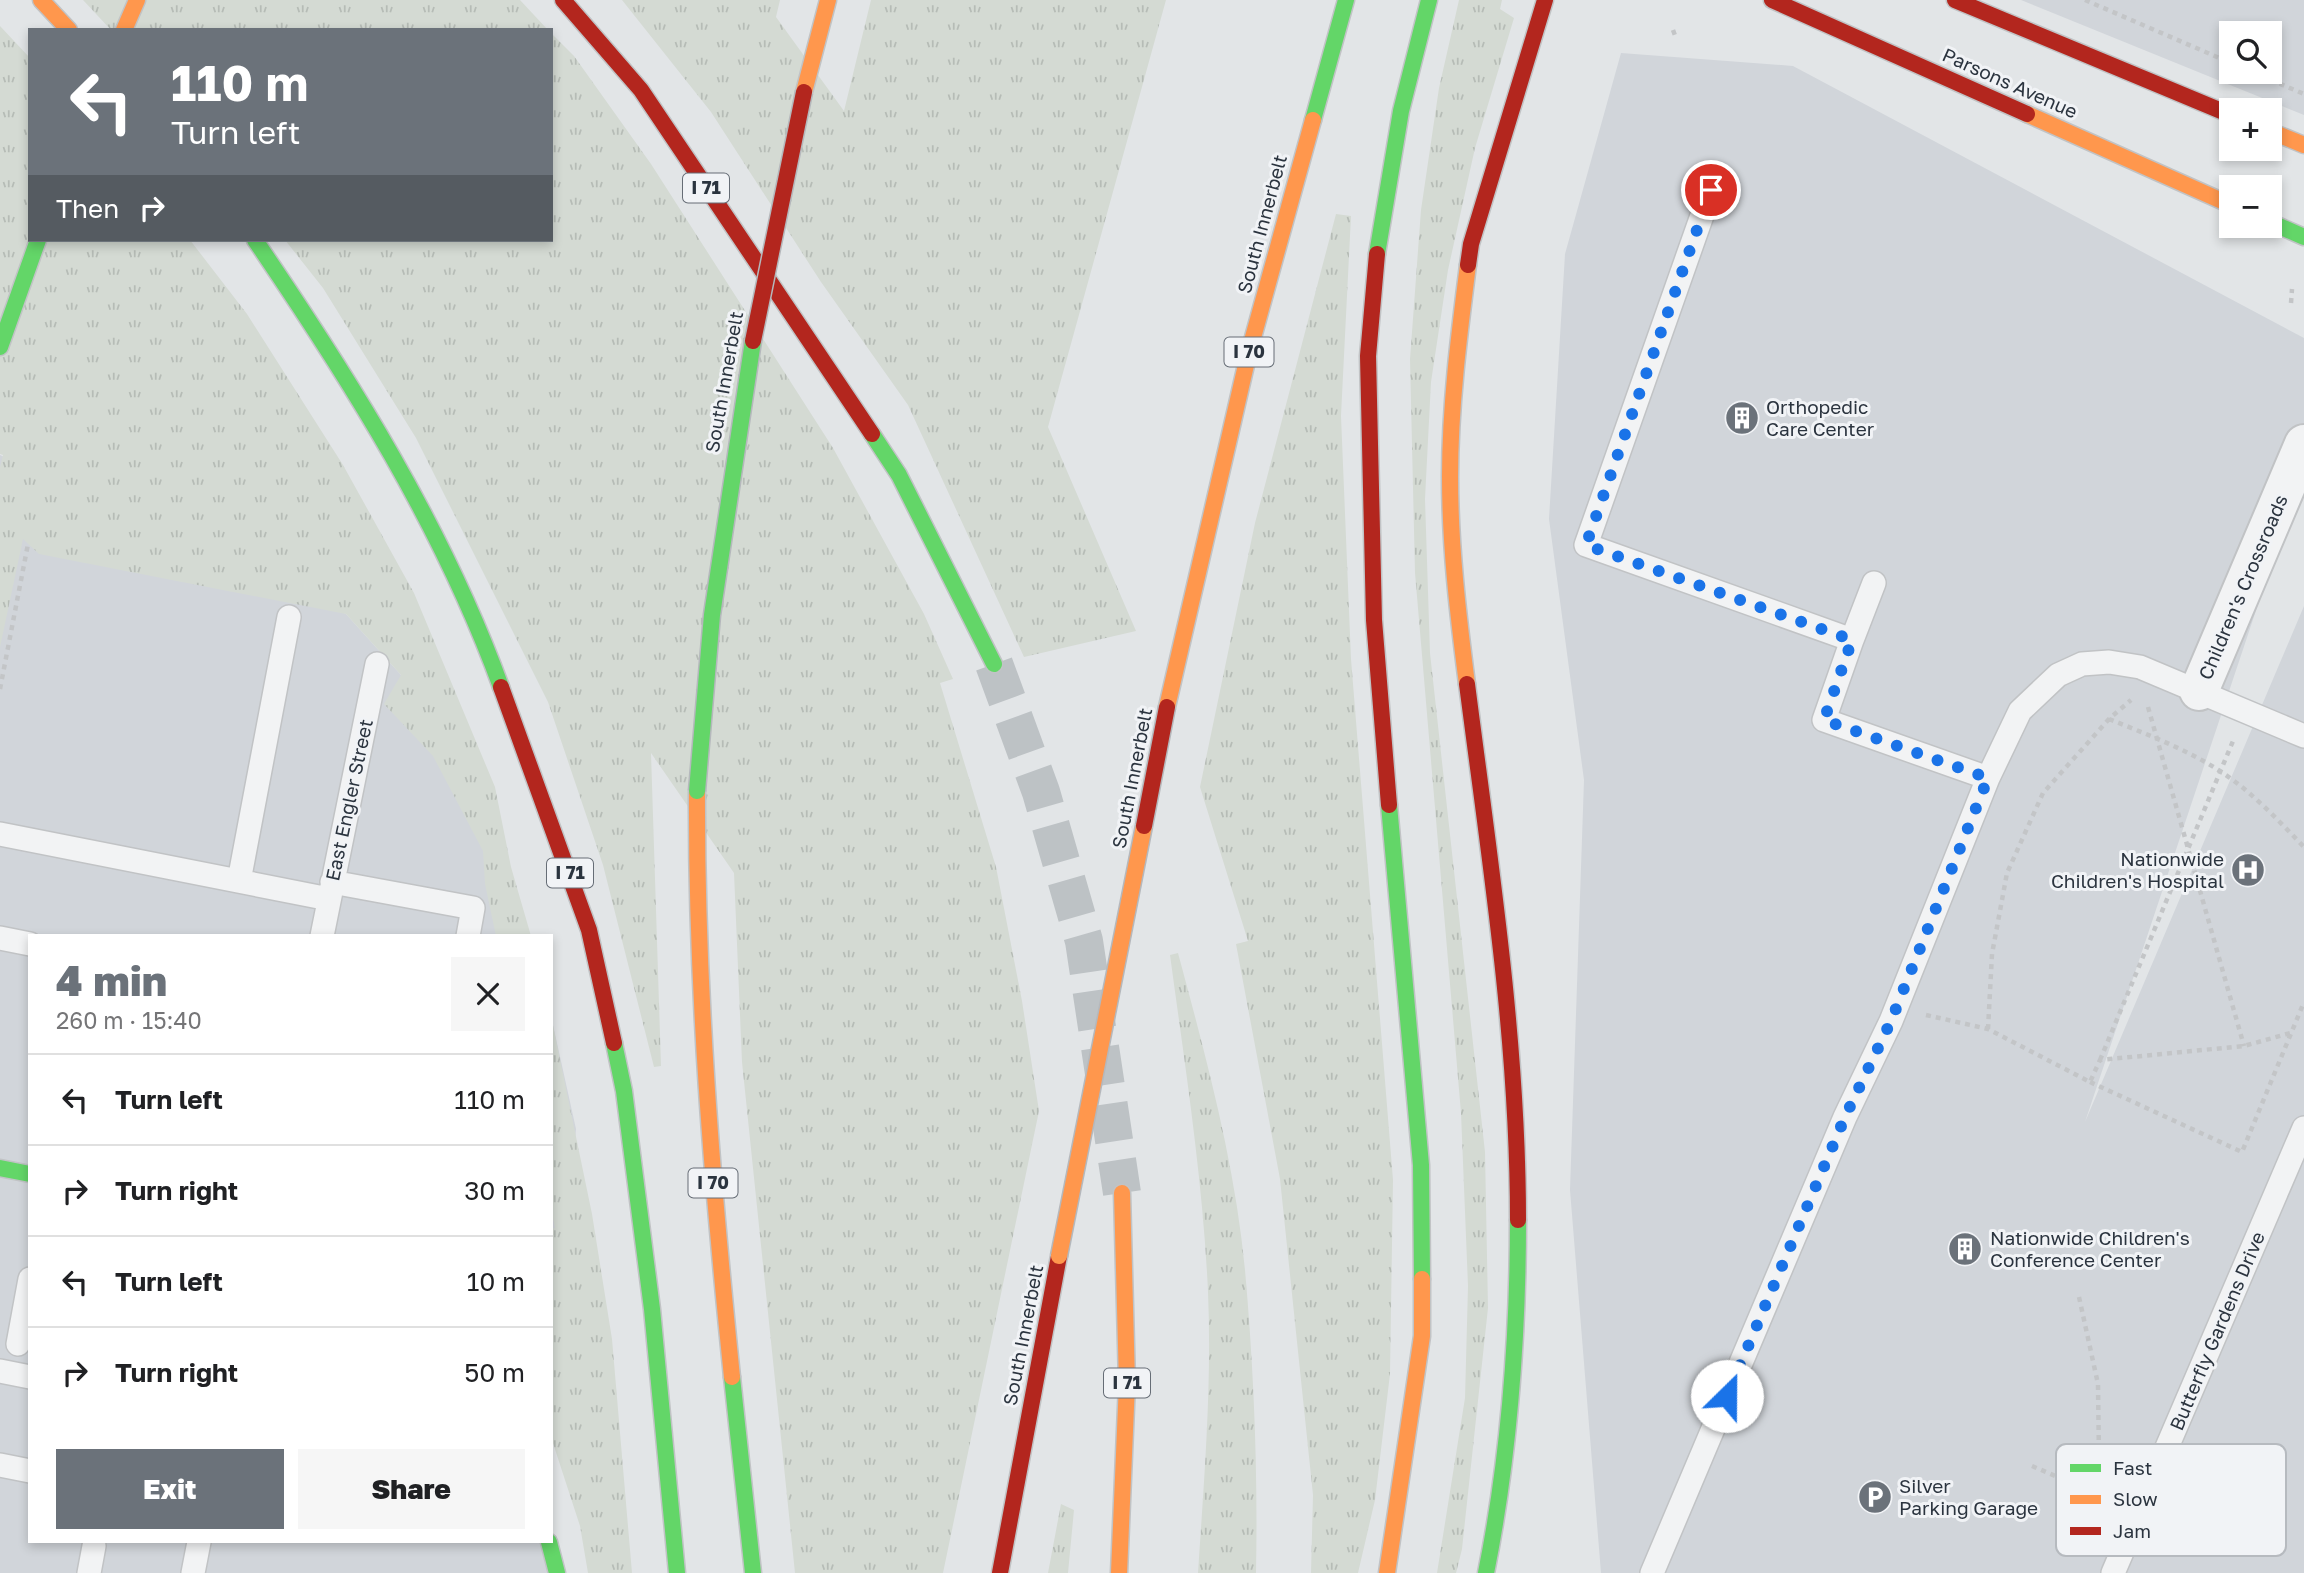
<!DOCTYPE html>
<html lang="en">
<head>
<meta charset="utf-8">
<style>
  body { margin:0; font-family:"Golos Text",sans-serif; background:#f6f6f6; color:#202124; height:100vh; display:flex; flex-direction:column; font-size:26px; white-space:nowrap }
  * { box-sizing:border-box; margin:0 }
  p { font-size:23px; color:#757577 }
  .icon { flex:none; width:38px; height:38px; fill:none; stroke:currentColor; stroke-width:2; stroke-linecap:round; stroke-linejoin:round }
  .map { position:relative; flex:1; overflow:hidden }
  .panel { position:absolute; left:28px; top:934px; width:525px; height:609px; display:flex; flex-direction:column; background:#fff; border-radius:0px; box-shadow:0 4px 10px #0003 }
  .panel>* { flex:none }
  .banner { position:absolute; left:28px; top:28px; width:525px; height:214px; border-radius:0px; box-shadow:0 4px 10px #0003; background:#6b727a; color:#fff; overflow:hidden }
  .tools { position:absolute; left:2219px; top:21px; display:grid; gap:14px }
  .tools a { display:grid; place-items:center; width:63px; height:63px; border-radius:0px; background:#fff; box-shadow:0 4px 10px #0003; font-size:35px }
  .pin { position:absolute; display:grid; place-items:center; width:60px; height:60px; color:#fff; margin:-30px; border:4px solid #fff; border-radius:50%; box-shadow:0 2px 7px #0007 }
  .me { position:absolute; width:77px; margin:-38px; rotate:23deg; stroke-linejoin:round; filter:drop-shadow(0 0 5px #0008) }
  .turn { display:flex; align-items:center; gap:24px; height:147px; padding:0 28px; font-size:32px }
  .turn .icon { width:91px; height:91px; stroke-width:2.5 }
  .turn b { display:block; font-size:49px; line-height:60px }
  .then { display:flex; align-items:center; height:66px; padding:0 28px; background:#0003; gap:14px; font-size:26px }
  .round { display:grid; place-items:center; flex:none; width:74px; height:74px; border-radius:0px; background:#f6f6f6 }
  .summary { display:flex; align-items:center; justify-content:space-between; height:119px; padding:0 28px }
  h1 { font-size:42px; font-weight:800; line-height:52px; color:#6b727a }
  .cta { display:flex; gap:14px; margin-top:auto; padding:14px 28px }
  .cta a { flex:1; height:80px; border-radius:0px; background:#6b727a; color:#fff; font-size:28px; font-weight:800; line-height:80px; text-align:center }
  .cta a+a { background:#f6f6f6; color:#202124 }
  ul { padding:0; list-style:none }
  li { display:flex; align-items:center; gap:21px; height:91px; padding:0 28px; border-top:2px solid #e0e0e0 }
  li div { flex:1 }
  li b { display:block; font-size:26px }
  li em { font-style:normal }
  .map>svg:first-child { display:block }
  .built { fill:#d1d5da; fill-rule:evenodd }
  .grass { fill:url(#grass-tufts) }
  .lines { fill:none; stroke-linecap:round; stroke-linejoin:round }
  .highway-tunnel { stroke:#bdc2c5; stroke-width:38; stroke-dasharray:38 19; stroke-linecap:butt }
  .lane-casing { stroke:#c1c3c5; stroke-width:26 }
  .street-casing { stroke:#c1c3c5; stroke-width:42 }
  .fast-casing { stroke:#c1c3c5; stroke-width:19 }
  .slow-casing { stroke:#c1c3c5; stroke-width:19 }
  .jam-casing { stroke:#c1c3c5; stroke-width:19 }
  .path { stroke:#c3c5c7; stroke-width:4.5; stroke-dasharray:5 5; stroke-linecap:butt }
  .lane { stroke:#f2f3f4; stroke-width:23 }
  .street { stroke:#f2f3f4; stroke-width:38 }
  .fast { stroke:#63d668; stroke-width:16 }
  .slow { stroke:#ff974d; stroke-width:16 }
  .jam { stroke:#b3261e; stroke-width:16 }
  .fast-bridge-casing { stroke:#b5b8bc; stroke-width:19; stroke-linecap:butt }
  .slow-bridge-casing { stroke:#b5b8bc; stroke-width:19; stroke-linecap:butt }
  .jam-bridge-casing { stroke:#b5b8bc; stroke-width:19; stroke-linecap:butt }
  .fast-bridge { stroke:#63d668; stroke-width:16 }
  .slow-bridge { stroke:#ff974d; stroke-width:16 }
  .jam-bridge { stroke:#b3261e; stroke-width:16 }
  .route { stroke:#1a73e8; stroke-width:12; stroke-dasharray:0 21.6 }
  .labels { text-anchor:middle; stroke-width:6; stroke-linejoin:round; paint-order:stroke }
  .shield { fill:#f1f3f6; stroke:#666d76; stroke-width:2 }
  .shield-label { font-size:18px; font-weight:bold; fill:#2b343f }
  .street-label { font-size:19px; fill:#2b343f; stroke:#f1f3f6 }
  .poi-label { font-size:19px; fill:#2b343f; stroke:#f1f3f6; text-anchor:start }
  .key { fill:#f1f3f6; stroke:#b6babf; stroke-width:2 }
  .key-label { font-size:19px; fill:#2b343f }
</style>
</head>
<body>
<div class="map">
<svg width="2304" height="1573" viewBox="0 0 2304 1573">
  <defs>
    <pattern id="grass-tufts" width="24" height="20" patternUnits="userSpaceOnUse" patternTransform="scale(1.75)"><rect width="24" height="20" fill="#d4dad3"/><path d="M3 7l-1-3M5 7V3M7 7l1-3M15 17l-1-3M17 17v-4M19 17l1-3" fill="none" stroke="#b6bcb6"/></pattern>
  </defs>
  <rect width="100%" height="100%" fill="#e2e5e7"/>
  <!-- built -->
  <path class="built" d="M2021,0H2304V115ZM2231,33H2270V72H2231Z
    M1621,53L1793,66L2304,338V467L2085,1122L2304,606V1573H1601L1570,1190L1584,780L1549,519L1565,254Z
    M0,455L346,614L401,675L531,936H30V1542H551V1016L576,1129L552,1399V1553L557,1573H0Z"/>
  <!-- grass -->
  <path class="grass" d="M83,0H520L548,30H111Z
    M622,0H780L776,17L844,111L871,0H1166L1048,427L1136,631L1024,657L908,405L821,282L711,112Z
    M1459,0H1502L1500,9L1514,18L1475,148L1448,270L1431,382L1425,499L1430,653L1485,1152L1488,1308L1462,1549L1456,1573H1437L1465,1398L1468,1286L1461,1113L1415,573L1410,359L1421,210L1439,88Z
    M0,26L30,58V240H190L247,314L343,465L414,593L495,787L511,867L531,936H496L485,884L483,851L433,756L384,704L401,675L346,614L39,554L23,539L0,647V467L3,455L0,454Z
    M551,33L574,56L651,164L833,448L924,614L953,679L940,683L996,867L1022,1001L1039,1111L943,1573H795L742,1062L734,873L651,753L661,1066L654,1067L603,865L548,702L416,438L323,288L285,240H551Z
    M1336,214L1351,216L1341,416L1351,659L1393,1180L1390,1374L1375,1500L1358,1573H1311L1313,1495L1280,1179L1236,944L1248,941L1200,787L1255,523Z
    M1178,953C1206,1057 1235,1163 1245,1270C1254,1371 1258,1472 1256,1573H1198C1204,1480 1212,1386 1208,1292C1203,1180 1185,1066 1170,955Z
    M551,1016L592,1214L612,1339L632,1573H588L580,1526L551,1437V1228H555L551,1208Z
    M1061,1504L1074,1510L1068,1573H1048Z"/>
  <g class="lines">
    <!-- highway-tunnel -->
    <path class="highway-tunnel" d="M994,664L1041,792L1084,941L1122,1193"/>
    <!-- lane casing -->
    <g class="lane-casing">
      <path id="lane" d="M1711,190L1586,545L1852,640L1874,583
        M1852,640L1824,720L1988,778
        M0,834L329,899
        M239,881L289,617
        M332,882L473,908L468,936
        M322,936L377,664
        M0,938L30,944
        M18,1344L30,1279
        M0,1371L30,1377
        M0,1465L30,1471
        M89,1573L94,1546
        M193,1573L199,1542
        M1652,1573L1845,1117L1891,1021L1988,778L2020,711L2058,675L2082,664L2109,662L2140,667L2304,736
        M2113,1573L2304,1128"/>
    </g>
    <!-- street casing -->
    <g class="street-casing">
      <path id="street" d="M2199,691L2304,444"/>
    </g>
    <!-- fast casing -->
    <g class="fast-casing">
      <path id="fast" d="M1313,120L1346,0
        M2270,222L2304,237
        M255,240C351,381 442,525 501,687
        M1377,254L1401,111L1429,0
        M0,347L38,240
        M872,434L899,475L994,664
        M1389,805L1421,1165L1422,1279
        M614,1043L624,1091L652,1309L677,1573
        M0,1168L30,1174
        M732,1377L753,1573
        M549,1542L557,1573
        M1486,1573C1509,1458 1518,1337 1518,1220"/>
    </g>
    <!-- slow casing -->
    <g class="slow-casing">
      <path id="slow" d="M41,0L69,30
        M124,30L137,0
        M804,92L828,0
        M2027,114L2231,205
        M2270,131L2304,145
        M1467,684C1458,615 1450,546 1450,477C1450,406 1459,335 1468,265
        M1167,707L1249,352L1313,120
        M697,791C696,988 712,1182 732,1377
        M1119,1573L1127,1383L1122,1193
        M1387,1573L1422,1336V1279"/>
    </g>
    <!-- jam casing -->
    <g class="jam-casing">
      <path id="jam" d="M563,0L641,90L872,434
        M1772,0L2027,114
        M1955,0L2231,115
        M1377,254L1368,356L1374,620L1389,805
        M1468,265L1471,244L1545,0
        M1467,684C1490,863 1518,1039 1518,1220
        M501,687L589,930L614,1043
        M1000,1573L1059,1256"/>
    </g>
    <!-- path -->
    <path class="path" d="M2085,0L2231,63
      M1673,30L1676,38
      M2252,72L2304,94
      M2291,303L2292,289
      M0,689L28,544
      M2148,707L2244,1046
      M2109,719C2146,734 2186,749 2220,771C2252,792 2278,820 2304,847
      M1926,1015L1988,1029L2090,1082L2100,1060L2244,1046L2294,1032
      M1988,1029L1992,954L2007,873L2043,793L2109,719L2131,700
      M2100,1060L2233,741
      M2090,1082L2242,1152L2304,1002
      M2079,1297L2098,1384L2099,1460
      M2032,1466L2095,1493"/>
    <!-- lane -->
    <use href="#lane" class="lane"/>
    <!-- street -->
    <use href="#street" class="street"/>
    <!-- fast -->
    <use href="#fast" class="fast"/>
    <!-- slow -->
    <use href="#slow" class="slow"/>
    <!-- jam -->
    <use href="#jam" class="jam"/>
    <!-- fast-bridge casing -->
    <g class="fast-bridge-casing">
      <path id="fast-bridge" d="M697,791L712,615L753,341"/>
    </g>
    <!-- slow-bridge casing -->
    <g class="slow-bridge-casing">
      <path id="slow-bridge" d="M1059,1256L1144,826"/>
    </g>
    <!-- jam-bridge casing -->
    <g class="jam-bridge-casing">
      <path id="jam-bridge" d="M753,341L804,92
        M1144,826L1167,707"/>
    </g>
    <!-- fast-bridge -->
    <use href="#fast-bridge" class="fast-bridge"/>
    <!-- slow-bridge -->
    <use href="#slow-bridge" class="slow-bridge"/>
    <!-- jam-bridge -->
    <use href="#jam-bridge" class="jam-bridge"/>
  </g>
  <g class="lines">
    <!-- route -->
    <path class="route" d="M1711,190L1586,545L1852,640L1824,720L1988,778L1891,1021L1845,1117L1727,1396"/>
  </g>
  <!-- icons -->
  <defs>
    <g id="building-disc" transform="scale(1.75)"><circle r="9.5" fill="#6b727a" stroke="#f1f3f6"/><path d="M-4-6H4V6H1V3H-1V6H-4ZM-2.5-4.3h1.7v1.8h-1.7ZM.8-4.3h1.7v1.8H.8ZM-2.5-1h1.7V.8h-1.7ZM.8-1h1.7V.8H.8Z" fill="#fff"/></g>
    <g id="hospital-disc" transform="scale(1.75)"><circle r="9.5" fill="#6b727a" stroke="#f1f3f6"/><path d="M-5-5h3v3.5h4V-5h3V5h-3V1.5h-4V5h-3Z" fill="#fff"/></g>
    <g id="parking-disc" transform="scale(1.75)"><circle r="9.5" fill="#6b727a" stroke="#f1f3f6"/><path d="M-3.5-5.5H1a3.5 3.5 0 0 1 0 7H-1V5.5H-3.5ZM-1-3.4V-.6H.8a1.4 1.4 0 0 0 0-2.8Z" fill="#fff"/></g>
  </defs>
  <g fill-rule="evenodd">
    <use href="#building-disc" x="1742" y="418"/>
    <use href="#hospital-disc" x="2248" y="870"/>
    <use href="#building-disc" x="1965" y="1249"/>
    <use href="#parking-disc" x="1875" y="1497"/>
  </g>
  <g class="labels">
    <!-- shield labels -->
    <g class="shield">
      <rect x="683" y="173.5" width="46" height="29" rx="5"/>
      <rect x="1224.5" y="337.5" width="49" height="29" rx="5"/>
      <rect x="547" y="858.5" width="46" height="29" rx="5"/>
      <rect x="688.5" y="1168.5" width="49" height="29" rx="5"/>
      <rect x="1104" y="1368.5" width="46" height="29" rx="5"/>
    </g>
    <g class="shield-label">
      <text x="706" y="194">I 71</text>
      <text x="1249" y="358">I 70</text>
      <text x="570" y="879">I 71</text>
      <text x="713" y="1189">I 70</text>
      <text x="1127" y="1389">I 71</text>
    </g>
    <!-- street labels -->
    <g class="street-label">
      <text transform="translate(2010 83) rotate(24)" y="7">Parsons Avenue</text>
      <text transform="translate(1262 224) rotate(-75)" y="7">South Innerbelt</text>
      <text transform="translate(724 382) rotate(-80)" y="7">South Innerbelt</text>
      <text transform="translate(2243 587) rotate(-67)" y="7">Children's Crossroads</text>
      <text transform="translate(1132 778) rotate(-79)" y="7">South Innerbelt</text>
      <text transform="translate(349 800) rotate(-78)" y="7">East Engler Street</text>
      <text transform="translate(2217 1331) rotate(-67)" y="7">Butterfly Gardens Drive</text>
      <text transform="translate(1023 1335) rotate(-79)" y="7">South Innerbelt</text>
    </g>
    <!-- poi labels -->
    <g class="poi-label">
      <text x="1766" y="414">Orthopedic<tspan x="1766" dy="22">Care Center</tspan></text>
      <text x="2224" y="866" text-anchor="end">Nationwide<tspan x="2224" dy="22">Children's Hospital</tspan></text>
      <text x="1990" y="1245">Nationwide Children's<tspan x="1990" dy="22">Conference Center</tspan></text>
      <text x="1899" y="1493">Silver<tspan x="1899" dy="22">Parking Garage</tspan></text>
    </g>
  </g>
  <!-- legend -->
  <rect x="2056" y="1444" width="230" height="112" rx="10" class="key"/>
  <rect x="2070" y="1464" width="31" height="8" fill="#63d668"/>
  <rect x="2070" y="1495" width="31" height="9" fill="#ff974d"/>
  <rect x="2070" y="1527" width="31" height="8" fill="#b3261e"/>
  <g class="key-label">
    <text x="2113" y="1475">Fast</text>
    <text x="2113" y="1506">Slow</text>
    <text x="2113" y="1538">Jam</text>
  </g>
</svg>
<div class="tools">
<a><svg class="icon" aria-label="search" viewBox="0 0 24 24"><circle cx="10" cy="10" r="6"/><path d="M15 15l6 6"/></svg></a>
<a>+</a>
<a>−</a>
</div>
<div class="pin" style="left:1711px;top:190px;background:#d93025"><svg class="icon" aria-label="arrive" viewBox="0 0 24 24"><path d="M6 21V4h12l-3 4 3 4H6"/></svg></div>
<svg class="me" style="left:1727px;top:1396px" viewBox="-20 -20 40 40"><circle r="19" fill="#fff"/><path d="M0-13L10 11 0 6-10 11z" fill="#1a73e8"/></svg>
<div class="banner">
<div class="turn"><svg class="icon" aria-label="left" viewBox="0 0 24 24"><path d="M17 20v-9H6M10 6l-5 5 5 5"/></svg><div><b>110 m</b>Turn left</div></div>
<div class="then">Then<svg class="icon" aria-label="right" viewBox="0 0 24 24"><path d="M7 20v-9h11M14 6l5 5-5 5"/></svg></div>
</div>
<section class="panel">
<div class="summary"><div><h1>4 min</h1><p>260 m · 15:40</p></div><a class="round"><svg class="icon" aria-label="close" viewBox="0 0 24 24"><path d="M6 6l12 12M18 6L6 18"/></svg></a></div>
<ul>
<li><svg class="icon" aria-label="left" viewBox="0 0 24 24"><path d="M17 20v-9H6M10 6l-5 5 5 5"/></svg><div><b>Turn left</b></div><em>110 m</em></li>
<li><svg class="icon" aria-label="right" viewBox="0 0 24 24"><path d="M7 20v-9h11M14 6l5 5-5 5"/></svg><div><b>Turn right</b></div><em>30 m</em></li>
<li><svg class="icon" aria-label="left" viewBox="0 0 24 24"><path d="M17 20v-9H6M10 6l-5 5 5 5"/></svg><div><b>Turn left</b></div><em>10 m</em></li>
<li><svg class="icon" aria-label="right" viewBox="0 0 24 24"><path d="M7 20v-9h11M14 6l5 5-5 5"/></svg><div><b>Turn right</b></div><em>50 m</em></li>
</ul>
<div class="cta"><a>Exit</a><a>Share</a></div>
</section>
</div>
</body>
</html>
